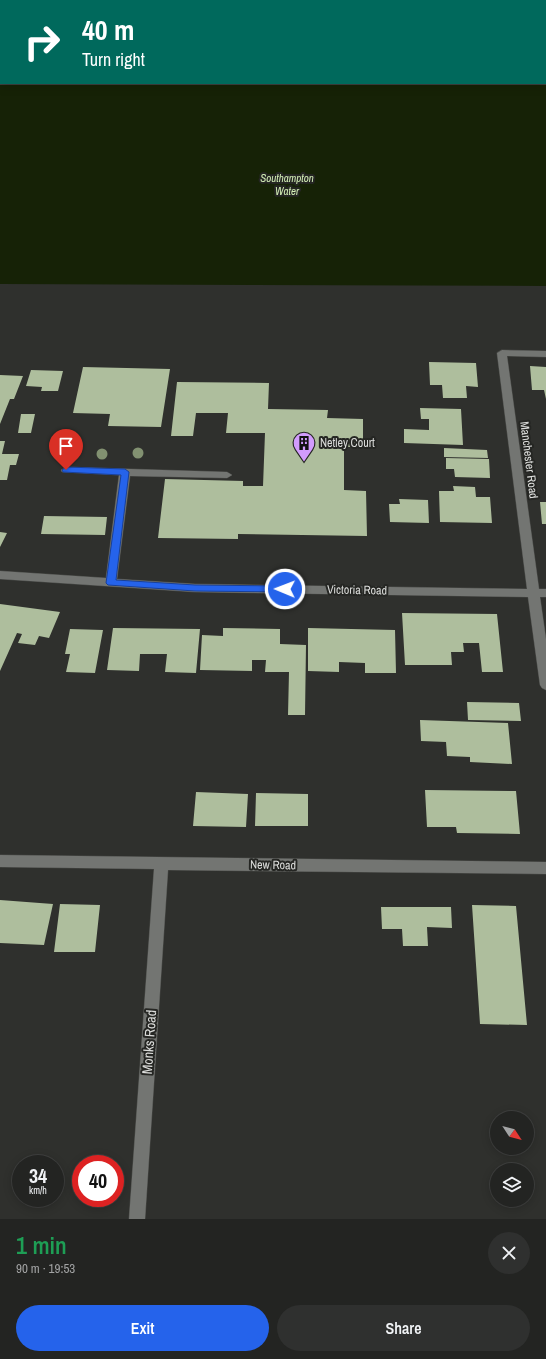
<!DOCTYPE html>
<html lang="en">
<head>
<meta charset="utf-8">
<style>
  body { margin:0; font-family:"Archivo Narrow",sans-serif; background:#2f302f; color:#f1f3f6; height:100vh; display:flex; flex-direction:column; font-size:15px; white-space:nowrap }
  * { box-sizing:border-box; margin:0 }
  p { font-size:13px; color:#a3a4a5 }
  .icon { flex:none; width:22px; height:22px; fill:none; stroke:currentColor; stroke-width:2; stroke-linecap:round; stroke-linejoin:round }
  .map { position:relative; height:1219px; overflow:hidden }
  .sheet { display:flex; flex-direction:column; background:#232422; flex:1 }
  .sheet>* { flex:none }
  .guide { position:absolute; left:0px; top:0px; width:546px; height:84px; box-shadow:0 2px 10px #0003,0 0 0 1px #404140; background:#00695c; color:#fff; overflow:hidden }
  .needle { width:26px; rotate:126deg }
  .controls { position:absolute; left:490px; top:1111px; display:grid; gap:8px }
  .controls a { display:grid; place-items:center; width:44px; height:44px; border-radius:50%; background:#232422; box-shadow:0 2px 10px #0003,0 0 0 1px #404140; font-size:20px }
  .speed { position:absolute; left:12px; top:1155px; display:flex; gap:8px; font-size:20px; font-weight:700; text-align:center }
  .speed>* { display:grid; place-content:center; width:52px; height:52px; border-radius:50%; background:#232422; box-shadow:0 2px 10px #0003,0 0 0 1px #404140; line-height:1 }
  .speed small { font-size:10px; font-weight:400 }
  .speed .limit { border:6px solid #d22; background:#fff; color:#111 }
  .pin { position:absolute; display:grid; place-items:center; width:34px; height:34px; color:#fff; margin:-41px -17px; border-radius:50% 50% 50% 0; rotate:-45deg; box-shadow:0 0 4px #0007 }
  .pin .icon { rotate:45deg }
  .me { position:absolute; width:44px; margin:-22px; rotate:271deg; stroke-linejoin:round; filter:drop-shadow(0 0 3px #0008) }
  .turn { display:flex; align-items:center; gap:14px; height:84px; padding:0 16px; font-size:18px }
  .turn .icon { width:52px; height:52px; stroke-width:2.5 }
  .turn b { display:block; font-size:28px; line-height:34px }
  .round { display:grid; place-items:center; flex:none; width:42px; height:42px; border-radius:21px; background:#2f302f }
  .summary { display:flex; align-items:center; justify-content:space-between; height:68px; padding:0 16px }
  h1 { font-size:24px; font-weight:600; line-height:30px; color:#1e9e55 }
  .button { display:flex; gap:8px; margin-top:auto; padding:8px 16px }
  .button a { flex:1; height:46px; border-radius:24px; background:#2563eb; color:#fff; font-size:16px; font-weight:600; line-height:46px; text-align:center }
  .button a+a { background:#2f302f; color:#f1f3f6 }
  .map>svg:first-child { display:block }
  .water { fill:#162206; fill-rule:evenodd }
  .building { fill:#aebe9d }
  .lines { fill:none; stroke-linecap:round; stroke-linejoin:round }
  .minor-casing { stroke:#4a4b48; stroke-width:1 }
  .minor { fill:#737572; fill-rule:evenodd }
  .tree { fill:#829171 }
  .route { fill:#2563eb; stroke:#184099 }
  .labels { text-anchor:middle; stroke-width:4; stroke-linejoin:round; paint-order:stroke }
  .far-water-label { font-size:11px; font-style:italic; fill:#d2edb5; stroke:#252623 }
  .poi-label { font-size:12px; fill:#dcdddb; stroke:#252623; text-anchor:start }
  .street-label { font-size:12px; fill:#dcdddb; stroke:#252623 }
  .near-street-label { font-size:14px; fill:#dcdddb; stroke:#252623 }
</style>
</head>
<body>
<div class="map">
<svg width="546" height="1219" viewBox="0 0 546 1219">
  <rect width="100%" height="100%" fill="#2f302d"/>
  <!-- water -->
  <path class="water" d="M0,0H546V286L0,284ZM1,1H545V83H1Z"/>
  <!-- building -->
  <path class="building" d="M429,362L476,363L478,387L466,386L467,398H443L442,385H430Z
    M530,366L546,367V399L544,390H532Z
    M83,367L170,369L161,427L108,426L110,414L73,413Z
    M31,370L63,371L58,391H41L42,387L26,386Z
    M0,375L23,376L14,399H10L0,424Z
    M177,382L269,383L268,409L328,410L327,418L363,419V447H344V490L366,491L367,536L238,534V539L158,538L165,479L243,481V486H263L265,433H226L228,413H196L193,436H171Z
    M420,408L461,409L463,445L404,443V429L429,430V419H421Z
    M21,414H35L31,433H18Z
    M0,441H5L2,454H19L16,465H10L7,480H0Z
    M444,448L487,450L488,458L444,457Z
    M446,458L489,459L490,478L455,477L454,469H446Z
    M453,486L475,487L476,497H490L492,523L440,522L439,491H454Z
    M399,499L428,500L429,523L390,522L389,504H400Z
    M540,502H546V524H542Z
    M44,516L107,517L105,535L41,534Z
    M0,532L7,533L0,547Z
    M0,604L60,612L49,638L39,636L35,645L18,643L22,634L17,633L0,671Z
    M402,613L497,614L503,672H482L479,643H463L464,652H451L452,665H405Z
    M113,628L200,629L196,673L165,672L167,654H140L139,671L107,670Z
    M223,628L280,629V644L306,645L305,715H288L289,672H265L266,660H252V671L200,670L202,635L223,636Z
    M308,628L395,630L396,673H365V663L339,662V672L308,671Z
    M70,629L103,630L95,673L66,672L70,654H65Z
    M467,702L519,703L521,721L468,720Z
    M420,720L508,723L512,764L470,762V757L447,756L446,742L421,741Z
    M425,790L516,791L520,834L457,833L456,827H427Z
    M196,792L248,794L246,827L193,826Z
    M256,793L308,794V826H255Z
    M0,900L53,904L44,945L0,943Z
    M60,904L100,905L95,952H54Z
    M472,905L516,906L527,1025L480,1024Z
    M381,907H451L452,928L427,927L428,946H403L402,929H382Z"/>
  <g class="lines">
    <!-- minor casing -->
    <g class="minor-casing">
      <path id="minor" d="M502,350L546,351V357L507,356L539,589H546V597H540L546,639V690L542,688L540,685L528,597L195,592L0,579V571L106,578L119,475L62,472L61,470L66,467L227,472L232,475L227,478L130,476L117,579L195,584L527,589L497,353Z
        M0,855L546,862V874L168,870L145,1219H129L154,869L0,867Z"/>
    </g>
    <!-- minor -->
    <use href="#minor" class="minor"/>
  </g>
  <!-- trees -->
  <g class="tree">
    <circle cx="138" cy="453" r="5.5"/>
    <circle cx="102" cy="454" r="5.5"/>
  </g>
  <!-- route -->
  <path class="route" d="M66,467L125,469L129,472L116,580L195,585L285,586L289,589L285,592L195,591L108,585L106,583L121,475L63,472L62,470Z"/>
  <!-- icons -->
  <defs>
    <g id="building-pin" transform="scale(1.15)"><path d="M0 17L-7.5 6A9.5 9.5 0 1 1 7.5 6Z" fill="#d29cfd" stroke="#252623"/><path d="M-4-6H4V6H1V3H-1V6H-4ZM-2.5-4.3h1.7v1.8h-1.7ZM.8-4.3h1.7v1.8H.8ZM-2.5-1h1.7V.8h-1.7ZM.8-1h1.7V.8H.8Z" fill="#111"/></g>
  </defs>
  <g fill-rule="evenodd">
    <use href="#building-pin" x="304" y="443"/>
  </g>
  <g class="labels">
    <!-- far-water labels -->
    <g class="far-water-label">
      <text x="287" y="182">Southampton<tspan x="287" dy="13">Water</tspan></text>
    </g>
    <!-- poi labels -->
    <g class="poi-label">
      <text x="320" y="447">Netley Court</text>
    </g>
    <!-- street labels -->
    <g class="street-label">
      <text transform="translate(529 460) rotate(83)" y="4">Manchester Road</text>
      <text transform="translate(357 590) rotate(1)" y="4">Victoria Road</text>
      <text transform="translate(273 865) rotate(1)" y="4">New Road</text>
    </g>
    <!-- near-street labels -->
    <g class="near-street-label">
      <text transform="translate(149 1042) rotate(-86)" y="5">Monks Road</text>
    </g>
  </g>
</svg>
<div class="controls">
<a><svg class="needle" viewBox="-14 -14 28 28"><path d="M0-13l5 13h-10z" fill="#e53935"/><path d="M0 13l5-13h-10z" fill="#a3a4a5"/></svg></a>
<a><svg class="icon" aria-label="layers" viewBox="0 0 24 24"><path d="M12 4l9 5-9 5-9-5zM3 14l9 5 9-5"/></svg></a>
</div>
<div class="speed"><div>34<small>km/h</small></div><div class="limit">40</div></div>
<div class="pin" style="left:66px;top:470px;background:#d93025"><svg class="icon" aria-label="arrive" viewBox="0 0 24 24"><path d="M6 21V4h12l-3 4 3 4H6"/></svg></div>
<svg class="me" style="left:285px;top:589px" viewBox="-20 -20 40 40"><circle r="17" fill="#2563eb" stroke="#fff" stroke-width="3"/><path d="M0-11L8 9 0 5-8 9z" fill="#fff"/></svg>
<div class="guide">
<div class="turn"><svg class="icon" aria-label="right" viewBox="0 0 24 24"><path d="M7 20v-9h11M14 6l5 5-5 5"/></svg><div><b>40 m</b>Turn right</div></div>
</div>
</div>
<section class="sheet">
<div class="summary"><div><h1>1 min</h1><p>90 m · 19:53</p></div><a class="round"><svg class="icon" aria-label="close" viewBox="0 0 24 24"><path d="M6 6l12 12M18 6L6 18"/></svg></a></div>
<div class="button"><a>Exit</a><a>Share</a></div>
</section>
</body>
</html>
